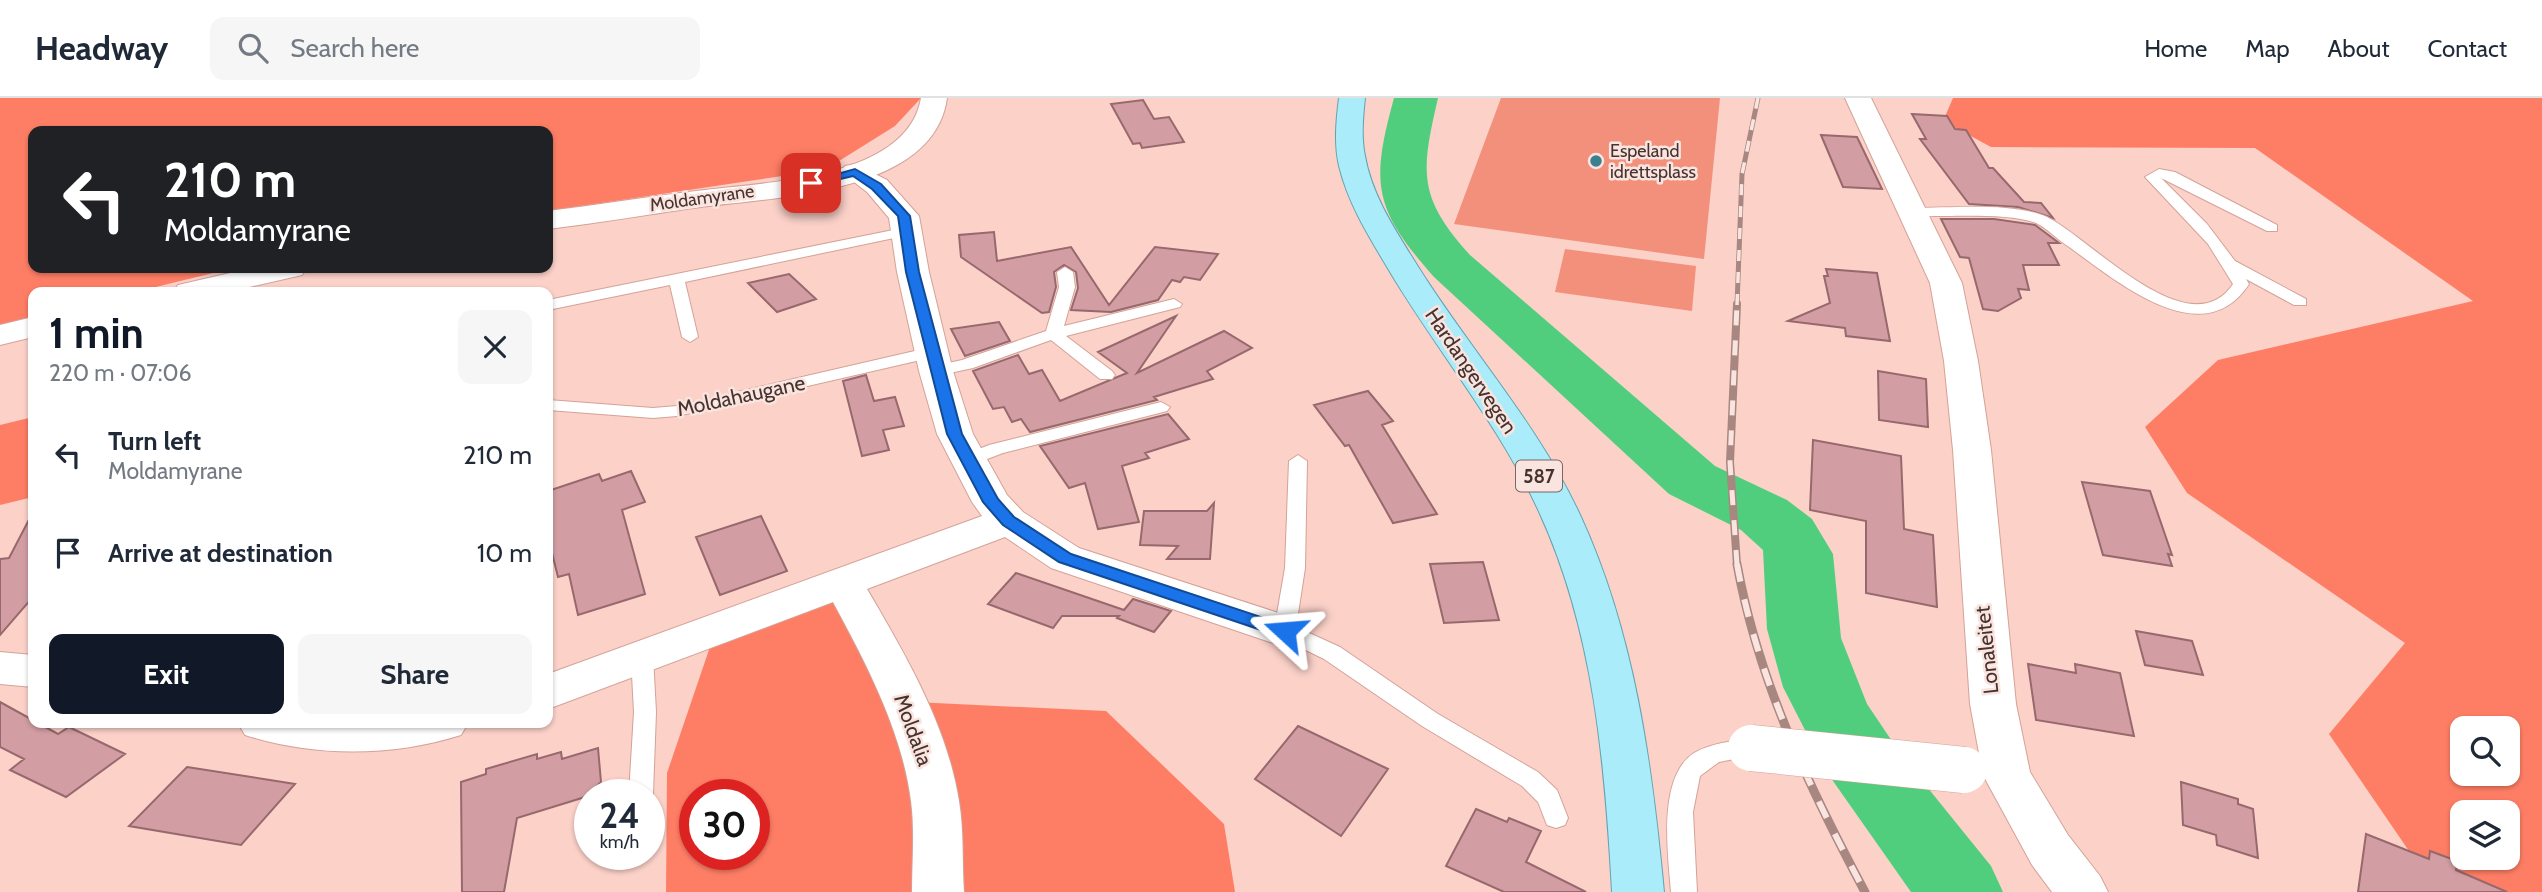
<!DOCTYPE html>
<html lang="en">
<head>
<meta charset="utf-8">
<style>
  body { margin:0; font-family:Cabin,sans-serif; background:#f6f6f7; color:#1f2937; height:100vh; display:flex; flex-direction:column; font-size:26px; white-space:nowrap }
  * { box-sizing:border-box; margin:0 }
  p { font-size:23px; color:#747a83 }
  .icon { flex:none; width:38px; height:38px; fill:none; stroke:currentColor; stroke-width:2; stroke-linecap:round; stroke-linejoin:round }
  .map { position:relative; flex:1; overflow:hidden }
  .panel { position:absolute; left:28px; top:189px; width:525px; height:441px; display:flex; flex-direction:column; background:#fff; border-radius:14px; box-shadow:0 2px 5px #0004 }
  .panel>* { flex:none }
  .banner { position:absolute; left:28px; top:28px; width:525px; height:147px; border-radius:14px; box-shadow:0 2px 5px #0004; background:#202124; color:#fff; overflow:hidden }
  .fabs { position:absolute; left:2450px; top:618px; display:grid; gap:14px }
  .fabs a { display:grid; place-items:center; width:70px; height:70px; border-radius:14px; background:#fff; box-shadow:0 2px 5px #0004; font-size:35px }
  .speed { position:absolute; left:574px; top:681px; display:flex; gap:14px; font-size:35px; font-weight:700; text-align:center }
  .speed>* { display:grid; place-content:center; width:91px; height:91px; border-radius:50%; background:#fff; box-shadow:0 2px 5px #0004; line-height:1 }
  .speed small { font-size:18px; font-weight:400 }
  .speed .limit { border:10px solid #d22; background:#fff; color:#111 }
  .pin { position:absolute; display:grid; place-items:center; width:60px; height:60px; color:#fff; margin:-30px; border-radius:14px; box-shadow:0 4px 10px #0006 }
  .me { position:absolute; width:77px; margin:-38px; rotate:289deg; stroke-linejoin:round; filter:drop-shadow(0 0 5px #0008) }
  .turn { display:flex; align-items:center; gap:24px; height:147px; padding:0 21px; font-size:32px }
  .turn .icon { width:91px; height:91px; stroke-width:2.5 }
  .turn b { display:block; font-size:49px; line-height:60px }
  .round { display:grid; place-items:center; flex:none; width:74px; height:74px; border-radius:14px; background:#f6f6f7 }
  .summary { display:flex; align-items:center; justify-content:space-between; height:119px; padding:0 21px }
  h1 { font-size:42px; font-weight:700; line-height:52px; color:#111827 }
  .button { display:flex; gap:14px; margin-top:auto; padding:14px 21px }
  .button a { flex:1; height:80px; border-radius:14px; background:#111827; color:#fff; font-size:28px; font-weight:700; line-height:80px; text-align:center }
  .button a+a { background:#f6f6f7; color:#1f2937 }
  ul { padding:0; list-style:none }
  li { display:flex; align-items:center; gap:21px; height:98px; padding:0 21px }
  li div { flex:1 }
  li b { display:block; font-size:26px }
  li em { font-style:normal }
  header { display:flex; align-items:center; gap:42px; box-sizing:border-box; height:98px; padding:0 35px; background:#fff; border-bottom:2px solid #e0e1e3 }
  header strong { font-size:33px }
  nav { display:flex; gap:38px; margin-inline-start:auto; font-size:24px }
  .search { width:490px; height:63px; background:#f6f6f7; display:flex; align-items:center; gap:18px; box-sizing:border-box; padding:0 24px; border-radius:14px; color:#747a83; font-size:26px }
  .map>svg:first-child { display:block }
  .green { fill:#f3907c }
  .forest { fill:#fe7e65; fill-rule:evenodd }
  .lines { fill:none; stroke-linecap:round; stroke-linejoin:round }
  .river { fill:#50ce7d; fill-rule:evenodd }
  .building { fill:#d29ea3; stroke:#97686d; stroke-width:2 }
  .lane-casing { stroke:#d4a297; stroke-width:2 }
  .street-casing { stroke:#d4a297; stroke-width:2 }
  .secondary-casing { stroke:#d4a297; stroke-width:2 }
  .primary-casing { stroke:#62a3b0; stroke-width:2 }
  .lane { fill:#fff; fill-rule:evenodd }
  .street { fill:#fff; fill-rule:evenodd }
  .secondary { fill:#fff; fill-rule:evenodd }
  .primary { fill:#aaecfa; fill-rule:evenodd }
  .rail-far2-casing { stroke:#a78780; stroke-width:5 }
  .rail-far1-casing { stroke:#a78780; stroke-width:8 }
  .rail-casing { stroke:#a78780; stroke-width:9 }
  .rail-far2 { stroke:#f9e4df; stroke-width:3.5; stroke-dasharray:11; stroke-linecap:butt }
  .rail-far1 { stroke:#f9e4df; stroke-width:5; stroke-dasharray:15; stroke-linecap:butt }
  .rail { stroke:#f9e4df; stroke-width:6; stroke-dasharray:18; stroke-linecap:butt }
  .street-bridge-casing { stroke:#d4a297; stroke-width:47; stroke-linecap:butt }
  .street-bridge { stroke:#fff; stroke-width:46 }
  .route { fill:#1a73e8; stroke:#114b97; stroke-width:2 }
  .poi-dot { fill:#3b808e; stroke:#f9e4df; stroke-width:2.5 }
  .labels { text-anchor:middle; stroke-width:5; stroke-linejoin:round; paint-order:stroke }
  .far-poi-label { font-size:18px; fill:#46322e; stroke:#f9e4df; text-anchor:start }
  .far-street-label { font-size:18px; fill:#46322e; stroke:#f9e4df }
  .shield { fill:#f9e4df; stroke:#7c6763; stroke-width:2 }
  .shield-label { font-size:19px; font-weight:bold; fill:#46322e }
  .street-label { font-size:21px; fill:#46322e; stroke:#f9e4df }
</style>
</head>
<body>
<header>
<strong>Headway</strong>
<div class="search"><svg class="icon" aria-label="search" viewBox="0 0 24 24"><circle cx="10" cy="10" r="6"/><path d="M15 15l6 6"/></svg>Search here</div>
<nav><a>Home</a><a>Map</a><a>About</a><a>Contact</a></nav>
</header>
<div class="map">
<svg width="2542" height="794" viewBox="0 0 2542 794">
  <rect width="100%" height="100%" fill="#fbd1c8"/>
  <!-- green -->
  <path class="green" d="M1501,0H1720L1704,161L1454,126Z
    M1565,151L1696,168L1692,213L1555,194Z"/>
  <!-- forest -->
  <path class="forest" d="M0,0H921L895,28L839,63L796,76L548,113V33H33V170H234L135,194H33V219L0,227Z
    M1953,0H2542V794H2437L2329,636L2405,545L2187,395L2145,329L2218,262L2473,203L2255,50L1991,49L1943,23ZM2462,630H2508V676H2462ZM2462,714H2508V760H2462Z
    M33,319V399L0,407V327Z
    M848,495L914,604L1106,613L1224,726L1235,794H666L667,675L713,540ZM695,696H754V756H695Z"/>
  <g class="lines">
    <!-- river -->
    <path class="river" d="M1394,0H1438C1421,73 1417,99 1470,157L1715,368L1787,402L1812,421L1833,456L1841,540L1867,606L1902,658L1991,768L2003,794H1911L1826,673L1783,589L1767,531L1763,452L1741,432L1669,396L1434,179C1374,111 1370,87 1394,0Z"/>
  </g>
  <!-- building -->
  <path class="building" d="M1143,2L1154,21L1169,19L1184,44L1142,50L1140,45L1133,46L1111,6Z
    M1912,16L1947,18L1955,31L1966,32L1989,70H1993L2024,104L2041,105L2053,120L2018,109L1969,106L1920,41H1926Z
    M1821,37L1857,39L1882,91L1843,89Z
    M1941,121H1994L2035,127L2059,145H2048L2059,167H2023L2029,192L2018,191L2021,200L1998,213L1983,211L1969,160L1960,159Z
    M994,134L997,163L1071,149L1109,207L1155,149L1218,156L1200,182L1184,179L1180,184L1172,182L1158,202L1111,214L1071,212L1078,190L1076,174L1064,167L1054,174L1056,189L1049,214L1042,215L961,159L959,137Z
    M1826,171L1877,175L1890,243L1846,238L1845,230L1788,223L1830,205L1824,178H1828Z
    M789,176L816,201L777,214L748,185Z
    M1176,218L1137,275L1224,233L1252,250L1207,273L1213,281L1154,299L1157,302L1030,334L1021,321L1012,324L1004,309L993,311L973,273L1018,257L1029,276L1042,272L1060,303L1127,275L1098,254Z
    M999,224L1010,243L965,258L951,231Z
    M1878,273L1926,281L1928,329L1879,322Z
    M866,277L874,303L895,299L904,328L883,332L889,352L862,358L843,283Z
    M1368,293L1393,323L1382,327L1437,416L1393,425L1349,347L1345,348L1314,307Z
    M1168,316L1189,341L1145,355L1149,360L1122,368L1139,424L1098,431L1085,385L1069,390L1040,348Z
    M1813,342L1901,358L1904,431L1933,437L1937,509L1866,495V423L1810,412Z
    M631,373L645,404L622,412L645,496L578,517L569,476L558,479L548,439V393L599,376L602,383Z
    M2082,384L2150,393L2172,457L2168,456L2172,468L2103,457Z
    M1214,405L1210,461H1167L1178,448L1140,447L1144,413H1207Z
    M33,414V499L0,537V461L9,460Z
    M761,418L787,473L720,497L696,439Z
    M1483,464L1499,522L1444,525L1430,466Z
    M1016,475L1124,512L1133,501L1171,513L1154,534L1117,520L1119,518H1062L1053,530L988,506Z
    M2136,533L2192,543L2203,577L2145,567Z
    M2028,566L2076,575L2075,566L2120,575L2134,638L2036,622Z
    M0,604L58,636L69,629L125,656L66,699L10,672L24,661L0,649Z
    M1298,628L1388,671L1341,738L1255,681Z
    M598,650L601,684L585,699L517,720L504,794H462L461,684L486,676V671L537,656V661L561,654L562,661Z
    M187,669L295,686L241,747L129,728Z
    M2181,684L2238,701V706L2253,711L2258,760L2217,747L2216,737L2183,727Z
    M1476,711L1507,724L1509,720L1541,733L1526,764L1586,794H1504L1446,768Z
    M2366,736L2429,761L2430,753L2457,763L2456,772L2507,794H2358Z"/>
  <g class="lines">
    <!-- lane casing -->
    <g class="lane-casing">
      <path id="lane" d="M2159,71L2175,74L2277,127V133H2267L2161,80L2207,126L2235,163L2306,201V207H2294L2246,181L2249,186C2201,260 2110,177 2062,144C2054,138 2045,129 2036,125C2009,114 1945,119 1914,118L1907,114L1914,110C1950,110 2014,104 2047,119C2090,140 2190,251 2233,186L2208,146L2145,79Z
        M908,129L913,130V136L685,184L698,239L690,244L682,239L670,187L548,212V202Z
        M1065,169L1073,174L1075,189L1064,228L1174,201L1182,206L1180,209L1066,238L1112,273L1115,277L1112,281H1100L1051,242L973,270L936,278L930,277L927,273L930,269L962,262L1046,233L1059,189L1057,174Z
        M932,249L938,250L940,254L938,258L677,318L653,320L548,312V302L653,310L677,308Z
        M1161,304L1170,309L1167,313L1003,355L966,369L957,363L959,359L989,347Z
        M1298,357L1307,363L1305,470L1296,529L1340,549L1438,616L1538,674L1557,692L1568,720L1565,727L1556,730L1547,727L1538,704L1522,688L1422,628L1324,561L1277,538L1274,533L1285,470L1289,363Z
        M642,550L650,552L653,558L656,614L653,696L649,703V696H629L634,614L631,558L634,552Z
        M1751,641L1759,644L1763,650L1759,656L1719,664L1700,678L1693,714L1697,794H1671C1668,757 1657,679 1694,655C1711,645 1732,643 1751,641Z"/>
    </g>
    <!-- street casing -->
    <g class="street-casing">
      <path id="street" d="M1845,0H1871L1962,185L1978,263L1991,352L2016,606L2030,674L2068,737L2100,778L2108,794H2052L2032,767L1983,677L1970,606L1953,352L1944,263L1930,185Z
        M855,66L887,82L919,118L929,174L953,273L973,336L1007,397L1023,414L1079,450L1300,522L1306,533L1300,544L1285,548L1270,544L1051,470L1005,439L867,491C905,556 947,627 959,703C964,733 962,764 964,794H912C912,764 915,733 911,703C902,633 866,565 833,504L548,611V576L982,418L972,404L937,336L919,273L897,174L889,120L867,94L841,74L845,68Z
        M0,554L33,557V589L0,586Z
        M238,625H468L461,637C392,659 313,659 245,637Z"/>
    </g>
    <!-- secondary casing -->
    <g class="secondary-casing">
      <path id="secondary" d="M921,0H947C934,96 775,99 701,109C650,116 599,125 548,131V113C597,107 646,99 696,93C760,84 907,83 921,0Z
        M252,170H307L302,177L228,194H173L178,187Z
        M33,219V239L0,247V227Z"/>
    </g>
    <!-- primary casing -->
    <g class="primary-casing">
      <path id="primary" d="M1339,0H1365C1363,19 1361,39 1365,58C1372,98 1396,133 1417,167C1470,252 1539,327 1581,419C1635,537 1652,666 1664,794H1612C1605,666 1594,534 1540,416C1500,327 1436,252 1387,169C1368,137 1348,105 1339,68C1334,46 1336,23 1339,0Z"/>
    </g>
    <!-- lane -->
    <use href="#lane" class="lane"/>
    <!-- street -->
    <use href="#street" class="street"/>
    <!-- secondary -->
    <use href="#secondary" class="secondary"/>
    <!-- primary -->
    <use href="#primary" class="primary"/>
    <!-- rail-far2 casing -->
    <g class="rail-far2-casing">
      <path id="rail-far2" d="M1737,207L1742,76L1758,0"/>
    </g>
    <!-- rail-far1 casing -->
    <g class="rail-far1-casing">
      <path id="rail-far1" d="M1737,467L1730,364L1737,206"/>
    </g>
    <!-- rail casing -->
    <g class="rail-casing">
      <path id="rail" d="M1737,466C1758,583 1809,689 1865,794"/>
    </g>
    <!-- rail-far2 -->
    <use href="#rail-far2" class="rail-far2"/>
    <!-- rail-far1 -->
    <use href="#rail-far1" class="rail-far1"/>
    <!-- rail -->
    <use href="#rail" class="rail"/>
    <!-- street-bridge casing -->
    <g class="street-bridge-casing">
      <path id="street-bridge" d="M1751,650L1964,672"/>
    </g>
    <!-- street-bridge -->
    <use href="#street-bridge" class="street-bridge"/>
  </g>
  <!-- route -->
  <path class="route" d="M855,71L881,86L910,118L919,174L962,336L998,401L1014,419L1071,456L1291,529L1294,533L1291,538H1279L1059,464L1003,427L983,404L947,336L906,174L898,118L872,91L853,78L811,88L805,85Z"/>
  <!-- markers -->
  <circle class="poi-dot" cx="1596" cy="63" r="7"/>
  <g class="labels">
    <!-- far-poi labels -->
    <g class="far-poi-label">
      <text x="1610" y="59">Espeland<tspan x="1610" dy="21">idrettsplass</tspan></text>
    </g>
    <!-- far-street labels -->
    <g class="far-street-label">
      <text transform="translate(702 100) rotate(-8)" y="6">Moldamyrane</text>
    </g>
    <!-- shield labels -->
    <rect class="shield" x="1516" y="362.5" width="46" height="31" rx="5"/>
    <g class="shield-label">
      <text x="1539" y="385">587</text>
    </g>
    <!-- street labels -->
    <g class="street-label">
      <text transform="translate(1471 273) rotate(56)" y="7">Hardangervegen</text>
      <text transform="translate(741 298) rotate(-12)" y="7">Moldahaugane</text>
      <text transform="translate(1987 552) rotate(-96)" y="7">Lonaleitet</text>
      <text transform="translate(913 632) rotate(70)" y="7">Moldalia</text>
    </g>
  </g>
</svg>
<div class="fabs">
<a><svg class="icon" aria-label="search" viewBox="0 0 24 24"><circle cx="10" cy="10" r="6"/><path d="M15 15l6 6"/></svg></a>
<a><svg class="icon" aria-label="layers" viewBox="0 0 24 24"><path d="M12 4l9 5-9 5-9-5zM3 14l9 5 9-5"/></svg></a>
</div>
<div class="speed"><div>24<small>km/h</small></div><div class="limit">30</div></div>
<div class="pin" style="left:811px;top:85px;background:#d93025"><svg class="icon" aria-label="arrive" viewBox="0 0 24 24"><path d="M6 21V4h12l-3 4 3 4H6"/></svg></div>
<svg class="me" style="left:1285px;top:533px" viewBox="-20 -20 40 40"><path d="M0-17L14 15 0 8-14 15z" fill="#1a73e8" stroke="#fff" stroke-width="4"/></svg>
<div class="banner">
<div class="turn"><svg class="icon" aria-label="left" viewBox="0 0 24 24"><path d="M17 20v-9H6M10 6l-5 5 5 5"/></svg><div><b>210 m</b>Moldamyrane</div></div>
</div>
<section class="panel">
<div class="summary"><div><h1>1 min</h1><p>220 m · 07:06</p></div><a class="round"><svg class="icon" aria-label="close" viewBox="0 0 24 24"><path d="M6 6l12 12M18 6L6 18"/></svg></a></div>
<ul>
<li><svg class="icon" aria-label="left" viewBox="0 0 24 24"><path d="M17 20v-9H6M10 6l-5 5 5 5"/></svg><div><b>Turn left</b><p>Moldamyrane</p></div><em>210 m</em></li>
<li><svg class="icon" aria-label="arrive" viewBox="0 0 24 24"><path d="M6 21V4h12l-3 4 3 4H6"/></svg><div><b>Arrive at destination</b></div><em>10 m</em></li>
</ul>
<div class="button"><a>Exit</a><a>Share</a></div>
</section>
</div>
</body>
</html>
